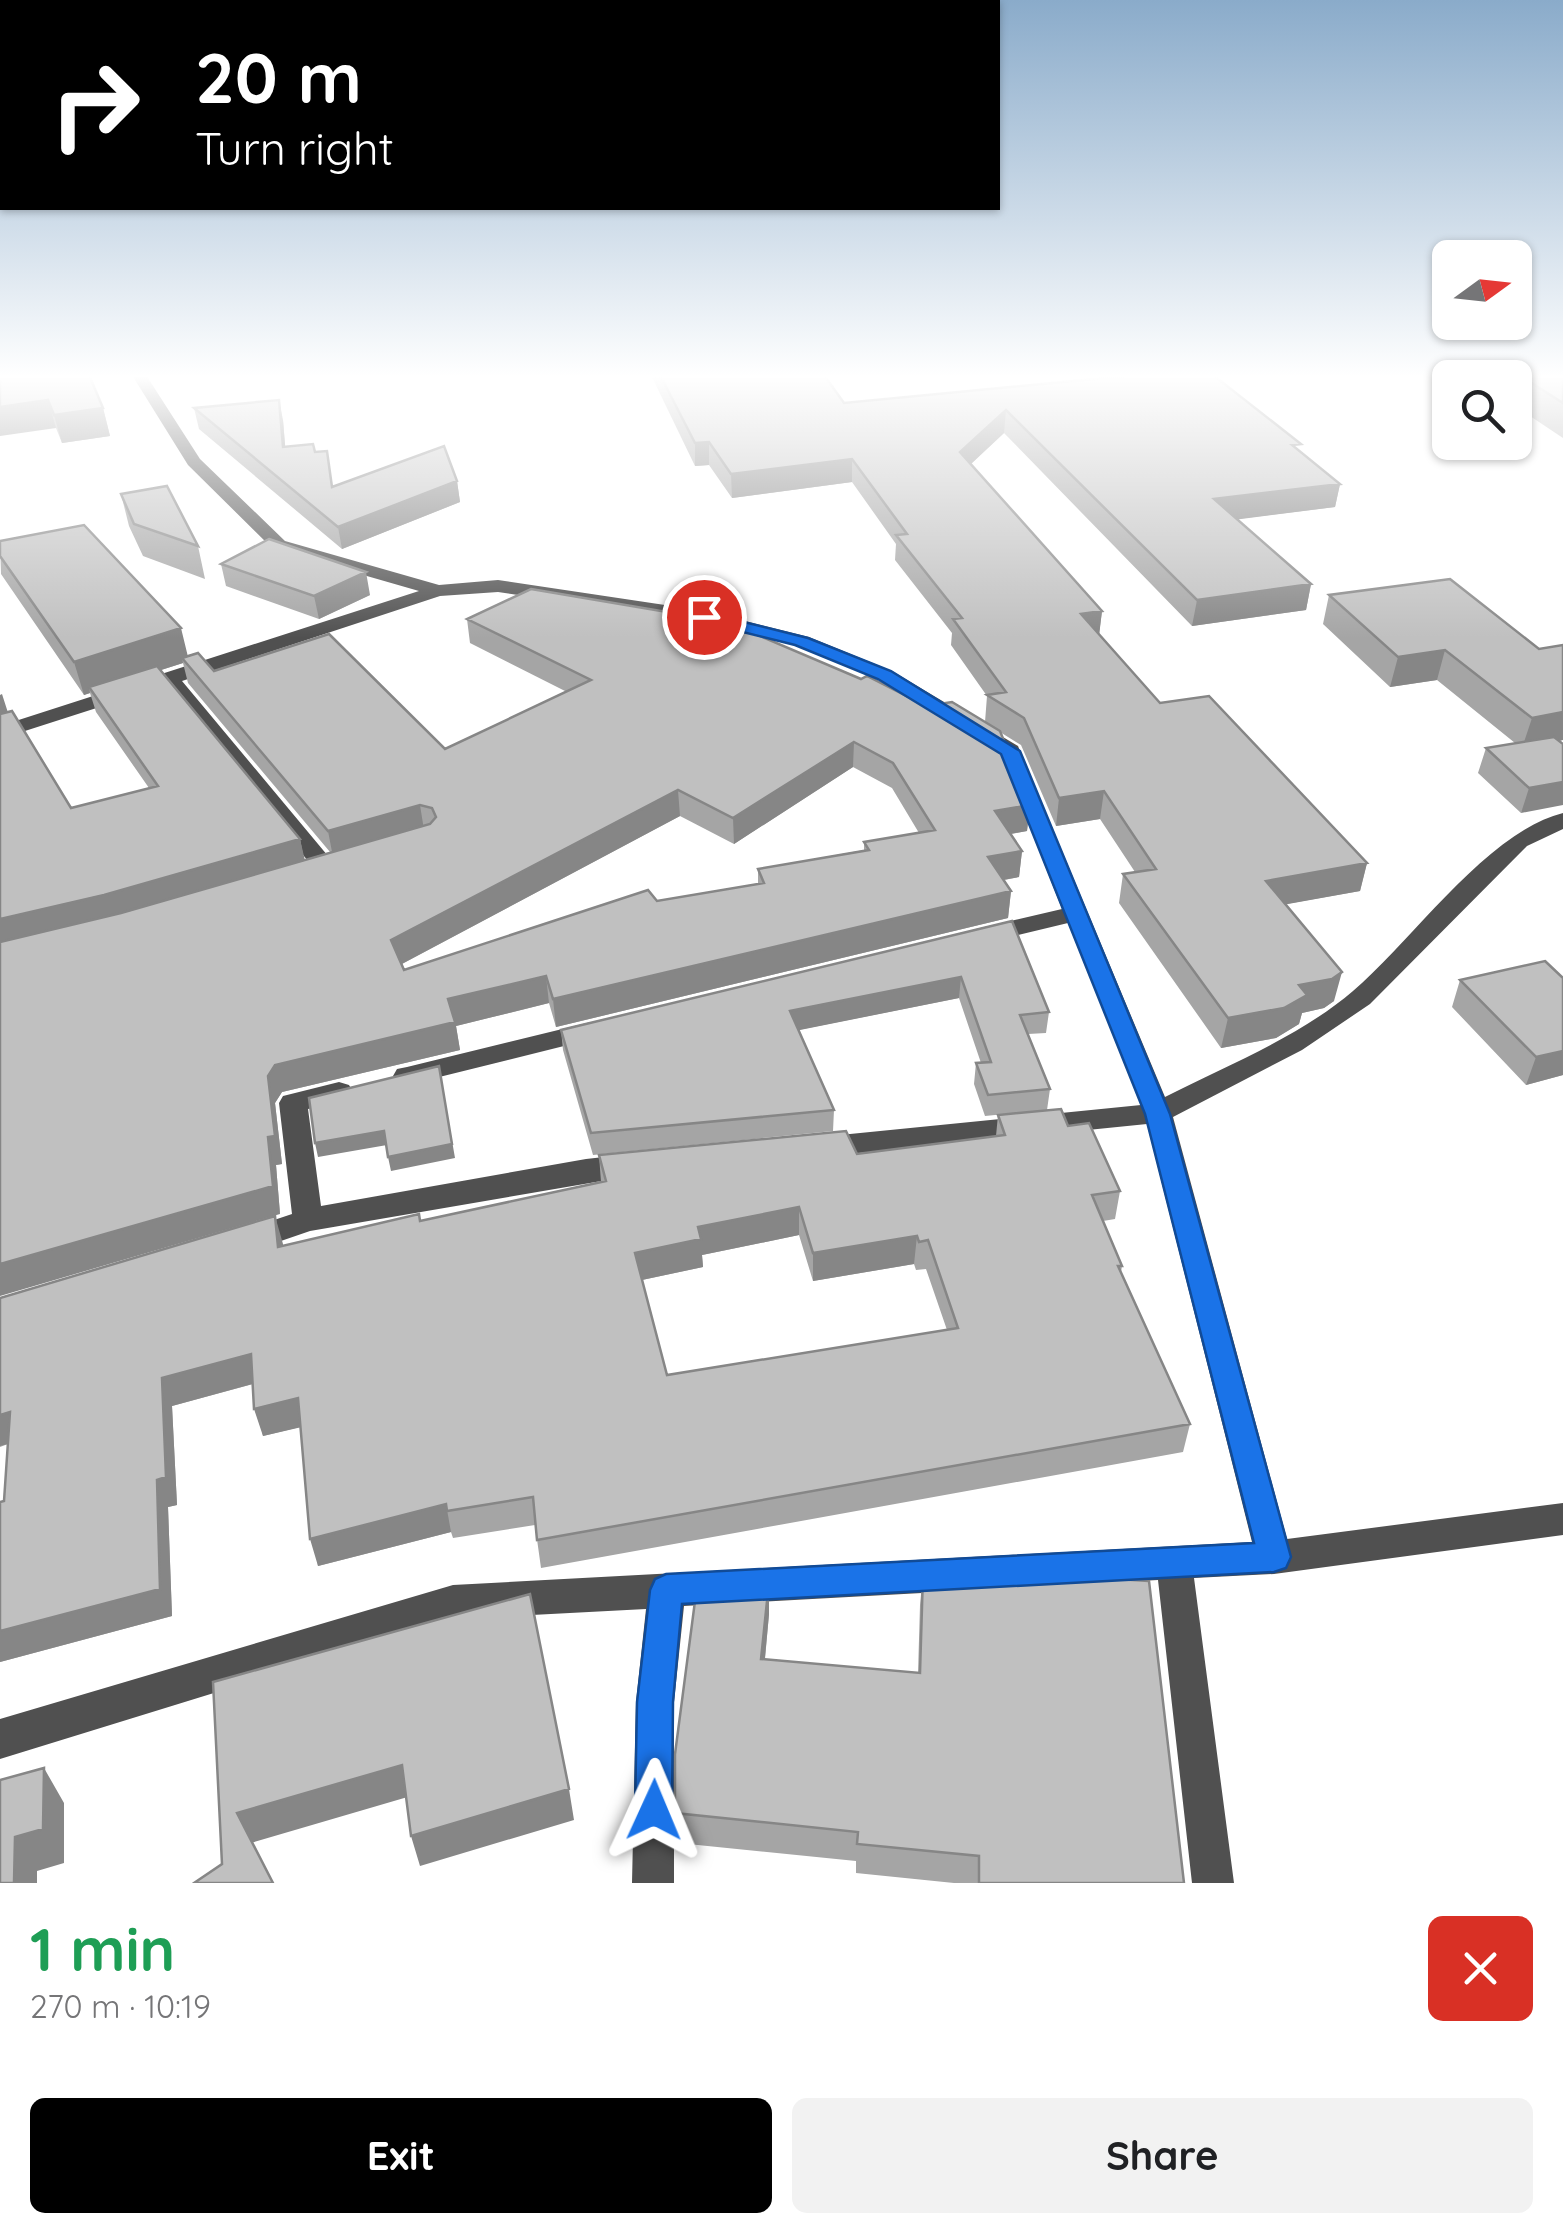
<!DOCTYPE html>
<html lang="en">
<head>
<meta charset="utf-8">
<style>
  body { margin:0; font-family:Quicksand,sans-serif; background:#f2f2f2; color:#202124; height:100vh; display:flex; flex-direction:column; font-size:38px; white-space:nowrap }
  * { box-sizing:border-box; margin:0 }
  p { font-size:32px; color:#757577 }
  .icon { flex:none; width:55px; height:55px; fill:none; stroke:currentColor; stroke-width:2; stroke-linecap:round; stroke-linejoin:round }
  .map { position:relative; height:1883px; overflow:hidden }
  .drawer { display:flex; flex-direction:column; background:#fff; flex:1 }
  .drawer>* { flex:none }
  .banner { position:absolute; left:0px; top:0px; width:1000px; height:210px; box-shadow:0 2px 8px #0004; background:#000; color:#fff; overflow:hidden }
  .needle { width:65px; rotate:75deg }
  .fabs { position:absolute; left:1432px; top:240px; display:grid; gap:20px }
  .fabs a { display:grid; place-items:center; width:100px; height:100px; border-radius:15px; background:#fff; box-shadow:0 2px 8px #0004; font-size:50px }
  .pin { position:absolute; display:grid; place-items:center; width:85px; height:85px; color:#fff; margin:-42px; border:5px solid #fff; border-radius:50%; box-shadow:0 2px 10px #0007 }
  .me { position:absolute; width:110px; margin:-55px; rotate:1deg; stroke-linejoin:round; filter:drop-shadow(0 0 8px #0008) }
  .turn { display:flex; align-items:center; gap:35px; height:210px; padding:0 30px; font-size:45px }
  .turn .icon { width:130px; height:130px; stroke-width:2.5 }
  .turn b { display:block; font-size:70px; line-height:85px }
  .round { display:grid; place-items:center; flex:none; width:105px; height:105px; border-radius:15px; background:#f2f2f2 }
  .summary { display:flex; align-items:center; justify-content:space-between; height:170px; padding:0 30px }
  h1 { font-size:60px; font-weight:700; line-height:75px; color:#1e9e55 }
  .primary-button { display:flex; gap:20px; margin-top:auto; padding:20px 30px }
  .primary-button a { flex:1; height:115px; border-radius:15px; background:#000; color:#fff; font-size:40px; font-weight:700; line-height:115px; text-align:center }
  .primary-button a+a { background:#f2f2f2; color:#202124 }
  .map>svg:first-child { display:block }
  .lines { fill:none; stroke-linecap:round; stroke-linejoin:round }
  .minor { fill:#505050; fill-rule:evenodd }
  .wall { fill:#a5a5a5; fill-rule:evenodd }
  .shaded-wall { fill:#868686 }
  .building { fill:#c0c0c0; stroke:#868686; stroke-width:2.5; fill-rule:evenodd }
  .route { fill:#1a73e8; stroke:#114b97; stroke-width:2.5 }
</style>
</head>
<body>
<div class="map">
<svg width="1563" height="1883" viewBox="0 0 1563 1883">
  <rect width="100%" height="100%" fill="#fff"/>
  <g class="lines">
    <!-- minor -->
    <path class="minor" d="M132,375H146L200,459L285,541L439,585L498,580L705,611L809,637L892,671L1018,746L1165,1097C1228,1065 1299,1037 1353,991C1414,939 1487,832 1563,813V829L1527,846L1370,1004L1302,1050L1173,1117L1287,1539L1563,1503V1535L1274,1574L1194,1578L1234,1883H1192L1158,1580L684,1606L674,1702V1883H632L636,1702L646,1609L453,1619L0,1759V1719L453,1585L1252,1542L1147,1124L820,1157L810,1154L806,1147L810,1140L820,1137L1141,1105L1068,923L985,943L973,935L976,929L1062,909L1001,754L878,679L795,645L705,623L498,592L440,596L182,681L333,862L337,867L333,872H317L165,686L0,739V726L419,591L273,549L188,465Z
      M591,1022L600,1025L604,1031L600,1037L407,1085L397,1083L393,1076L397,1069L407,1067Z
      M339,1082L349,1085L353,1092L349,1099L308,1109L321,1206L586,1159L631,1154L641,1157L646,1165L641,1173L631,1176L310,1231L249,1252L238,1248L234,1240L238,1232L292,1214L279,1103L283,1096Z"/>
  </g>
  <!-- wall -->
  <path class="wall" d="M0,375L103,408L110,436L62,443L56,428Z
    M651,375H824L844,403L1132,375L1300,451L1340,484L1335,507L1237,519L1311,584L1306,610L1192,626L1004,433L971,464L1102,611L1099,634L1160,703L1367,863L1360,891L1286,904L1334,1001L1324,1008L1302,1013L1299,1024L1276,1038L1221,1048L1119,903L1123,874L1135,872L1100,819L1056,826L1021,745L1000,732L1030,805L1027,831L1011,834L1022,851L1019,877L1004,880L1011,891L1008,918L556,1027L549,1003L456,1026L460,1050L282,1092L275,1103L282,1164L276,1165L280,1214L8,712L71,808L149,788L96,712L90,693L84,695L1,574L0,541L188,657L214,671L445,749L567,692L470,643L467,619L926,706L985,722L987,696L951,645L952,633L895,560L896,544L852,482L732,498L709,465L695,466ZM183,663L188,683L330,852L304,860L300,839L161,670ZM853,767L892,788L919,833L864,842V850L758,869V884L657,901L404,970L402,964L680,816L734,844Z
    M1511,375H1563V438L1515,406V378H1510Z
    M194,408L283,420L285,446L315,452L333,487L457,481L460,502L342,549L199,429Z
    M121,494L198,546L205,579L143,556L129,526Z
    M221,564L370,595L319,619L226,586Z
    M1329,595L1539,649L1563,645V740L1559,741L1521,813L1478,773L1486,748L1515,743L1437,680L1390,687L1323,624Z
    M1012,921L1049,1012L1046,1033L1028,1034L1050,1089L1047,1110L985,1116L974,1084L976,1063H981L959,998L798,1030L834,1110L833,1131L593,1155L563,1050L561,1030Z
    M1563,978V1075L1526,1085L1452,1007L1460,980Z
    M998,1115L1068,1126L1120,1191L1115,1219L1103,1221L1122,1266L1121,1272L1190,1424L1183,1452L541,1568L535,1525L453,1538L451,1532L318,1566L300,1427L263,1436L253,1384L172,1406L177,1505L168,1507L172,1616L0,1662V1502L4,1501L8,1444L0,1447V1298L420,1221L601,1182L599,1155L857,1154L996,1136ZM799,1235L813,1281L914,1264L916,1270L926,1269L947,1330L667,1375L642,1280L703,1267L702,1255Z
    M923,1574L1032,1583L1033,1574L1184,1883H954L856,1873V1861L678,1843L675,1813L769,1582V1614L765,1659L918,1673L920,1605Z"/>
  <!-- shaded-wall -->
  <path class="shaded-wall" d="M48,400L56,428L0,436V407Z
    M279,400L283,420L287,468L283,447Z
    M103,408L110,436L62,443L54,415Z
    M1006,410L1004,433L959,475L960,452Z
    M709,442V465L695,466V443Z
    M852,459V482L732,498L731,474Z
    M457,481L460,502L342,549L338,527Z
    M1340,484L1335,507L1210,523L1214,499Z
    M366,572L370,595L319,619L314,596Z
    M1311,584L1306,610L1192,626L1197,600Z
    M1102,611L1099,636L1081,614Z
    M181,628L189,661L182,658L183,663L92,692L89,687L90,693L84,695L74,662Z
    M1445,650L1437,680L1390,687L1398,657Z
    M2,694L10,719L0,723V695Z
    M1563,712V740L1522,748L1532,718Z
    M854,742L853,767L734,844L733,818Z
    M1563,782V805L1521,813L1529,788Z
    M678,790L680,816L396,967L391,940Z
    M1104,791L1100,819L1056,826L1059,798Z
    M420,805L424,830L333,857L328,831Z
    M1030,805L1027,831L993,837L995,811Z
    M300,839L306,865L0,948V919Z
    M1022,851L1019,877L986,883L988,857Z
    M1367,863L1360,891L1260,909L1266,881Z
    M1011,891L1008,918L556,1027L553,999Z
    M1342,972L1334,1001L1324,1008L1302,1013L1299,1024L1276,1038L1221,1048L1228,1018L1299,985Z
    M546,976L549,1003L456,1026L460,1050L282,1092L275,1103L282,1164L276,1165L280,1214L0,1296V1264L268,1137V1076L275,1065L448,999Z
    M961,977L959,998L790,1032V1011Z
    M1563,1051V1075L1526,1085L1536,1057Z
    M439,1066L455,1158L391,1171L388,1157Z
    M384,1131L387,1145L318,1157L315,1143Z
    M799,1207V1235L702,1255L703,1267L637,1281L635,1253L698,1227Z
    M275,1216L283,1244L286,1275L278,1247Z
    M917,1236L914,1264L813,1281V1253Z
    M251,1354L260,1382L172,1406L177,1505L168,1507L172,1616L0,1662V1631L157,1480L162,1378Z
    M298,1398L306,1426L263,1436L254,1409Z
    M10,1412L23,1440L0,1446V1415Z
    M446,1504L451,1532L318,1566L310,1539Z
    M769,1582V1614L762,1689L761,1659Z
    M402,1765L411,1796L251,1843L237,1813Z
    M44,1768L64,1803V1863L37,1871V1883H14L15,1837Z
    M569,1789L574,1820L420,1866L411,1836Z"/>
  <!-- building -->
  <path class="building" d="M0,375H89L103,408L54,415L48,400L0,407Z
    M660,375H824L844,403L1136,375H1213L1301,444L1292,445L1340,484L1214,499L1311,584L1197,600L1006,410L960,452L1102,611L1081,614L1160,703L1209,696L1367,863L1266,881L1342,972L1332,979L1299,985L1307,995L1284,1008L1228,1018L1123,874L1156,869L1104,791L1059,798L1024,718L987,695L1006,692L953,619L962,618L896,535L907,534L852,459L731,474L709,442L695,443Z
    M1519,375H1563V403Z
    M279,400L283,447L313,444L315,452L327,451L332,487L444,446L457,481L338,527L194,408Z
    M167,486L198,546L134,524L121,494Z
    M84,525L181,628L74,662L0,556V541Z
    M269,539L366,572L314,596L221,564Z
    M1450,579L1539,649L1563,645V712L1532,718L1445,650L1398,657L1329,595Z
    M531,589L708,619L713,616L861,679L867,676L926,706L952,702L1000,731L1030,805L995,811L1022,851L988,857L1011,891L553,999L546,976L448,999L455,1022L275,1065L268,1076L275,1136L268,1137L273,1186L0,1264V942L121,913L430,824L436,817L432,808L420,805L328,831L182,658L198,653L214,671L329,634L445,749L591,680L467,619ZM854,742L893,763L935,830L864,842L869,850L758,869L764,883L657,901L648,890L404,970L391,940L678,790L733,818Z
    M157,666L300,839L104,895L0,919V714L12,711L71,808L158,786L89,687Z
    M1554,737L1563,744V782L1529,788L1486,748Z
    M1012,921L1049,1012L1020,1015L1050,1089L988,1095L976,1063L991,1062L961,977L790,1011L834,1110L591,1133L561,1030Z
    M1545,961L1563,978V1051L1536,1057L1460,980Z
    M439,1066L452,1144L388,1157L384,1131L315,1143L309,1098Z
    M1061,1109L1068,1126L1089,1123L1120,1191L1092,1195L1122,1266H1118L1190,1424L537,1540L533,1497L447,1511L446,1504L310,1539L298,1398L254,1409L251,1354L162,1378L166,1477L157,1480L160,1589L0,1631V1502L4,1501L10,1412L0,1415V1298L275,1216L278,1247L419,1214L420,1221L606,1181L599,1155L846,1131L857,1154L1005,1135L998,1115ZM799,1207L813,1253L917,1236L919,1242L928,1240L958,1328L667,1375L635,1253L701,1239L698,1227Z
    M923,1574L1034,1583L1033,1574L1149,1581L1184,1883H979V1856L857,1844L858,1832L675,1813V1754L698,1578L769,1582L761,1659L920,1673Z
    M530,1594L569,1789L411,1836L402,1765L237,1813L273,1883H194L222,1864L213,1682Z
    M44,1768L43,1829L15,1837L14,1883H0V1780Z"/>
  <!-- sky -->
  <linearGradient id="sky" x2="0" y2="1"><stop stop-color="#8aabca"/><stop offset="0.59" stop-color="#fff"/><stop offset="1" stop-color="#fff" stop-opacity="0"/></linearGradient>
  <rect width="1563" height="638" fill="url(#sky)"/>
  <!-- route -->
  <path class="route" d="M704,612L808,638L891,671L1020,751L1170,1114L1291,1557L1286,1568L1274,1572L682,1604L673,1702L672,1810L667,1824L654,1829L641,1824L635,1810L637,1702L650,1590L655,1579L666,1574L1254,1543L1145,1114L1001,754L878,679L795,645L698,621L696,617Z"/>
</svg>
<div class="fabs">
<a><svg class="needle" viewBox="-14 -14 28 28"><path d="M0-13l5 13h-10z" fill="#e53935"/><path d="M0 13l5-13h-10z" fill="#757577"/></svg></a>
<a><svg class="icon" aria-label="search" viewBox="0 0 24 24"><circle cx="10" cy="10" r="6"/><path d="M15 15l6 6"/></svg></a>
</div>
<div class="pin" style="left:704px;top:617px;background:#d93025"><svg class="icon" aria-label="arrive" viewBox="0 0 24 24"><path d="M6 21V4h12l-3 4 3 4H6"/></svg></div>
<svg class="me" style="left:654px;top:1810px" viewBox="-20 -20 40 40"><path d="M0-17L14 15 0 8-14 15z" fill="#1a73e8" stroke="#fff" stroke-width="4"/></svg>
<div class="banner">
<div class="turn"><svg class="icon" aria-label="right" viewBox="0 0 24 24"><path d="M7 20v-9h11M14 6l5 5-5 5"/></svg><div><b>20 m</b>Turn right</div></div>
</div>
</div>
<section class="drawer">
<div class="summary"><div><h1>1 min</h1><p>270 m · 10:19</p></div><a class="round" style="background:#d93025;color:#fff"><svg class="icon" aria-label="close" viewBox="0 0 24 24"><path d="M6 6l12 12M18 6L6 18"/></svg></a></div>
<div class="primary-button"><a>Exit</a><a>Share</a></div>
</section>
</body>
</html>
